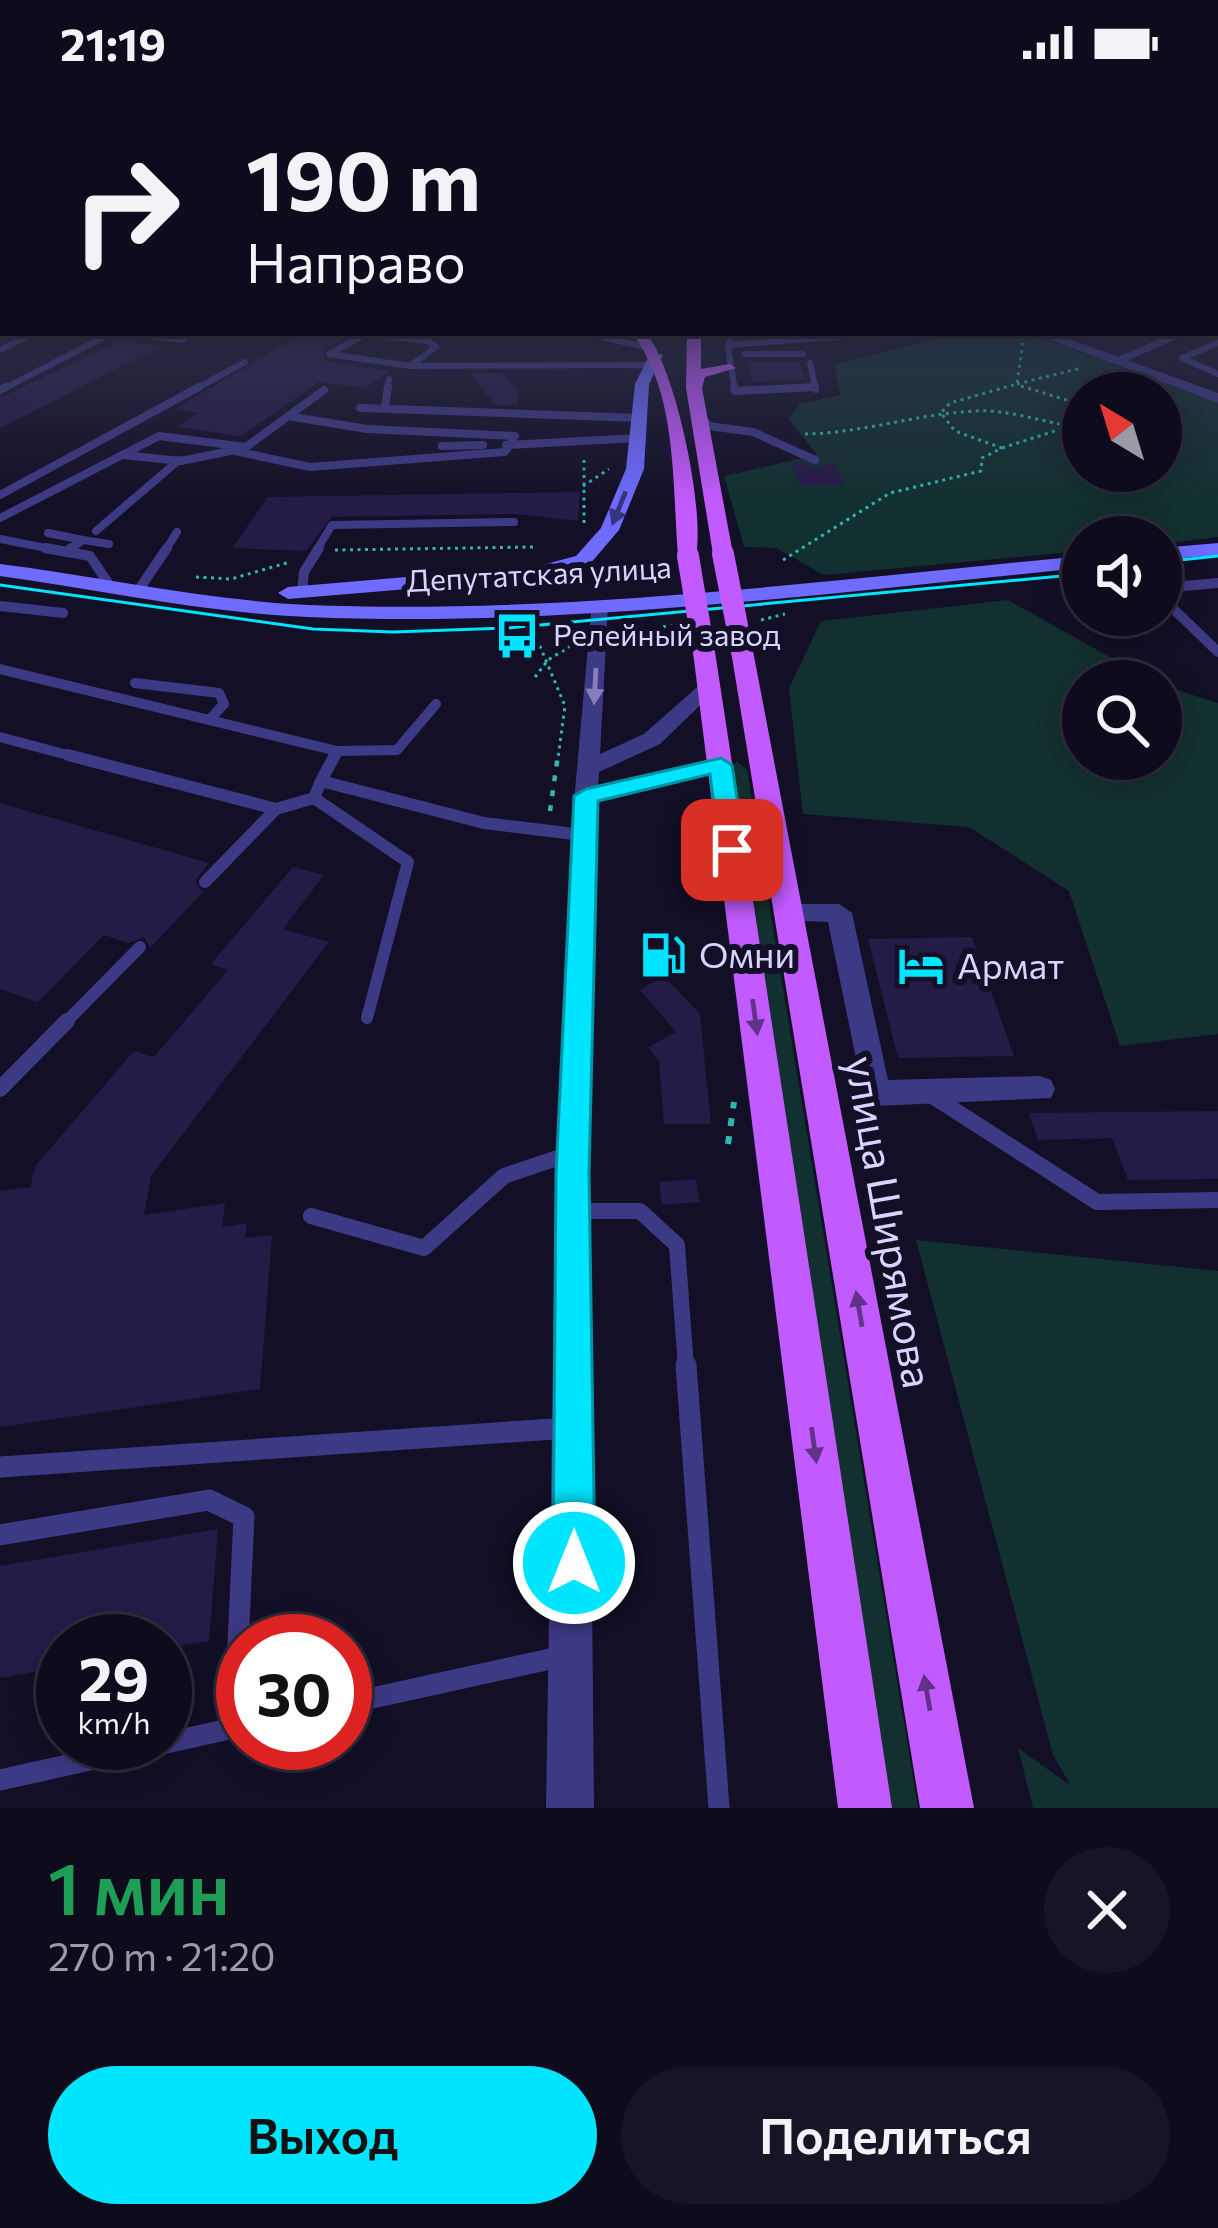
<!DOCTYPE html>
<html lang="ru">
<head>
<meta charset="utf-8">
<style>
  body { margin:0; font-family:Commissioner,sans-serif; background:#171425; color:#f1f3f6; height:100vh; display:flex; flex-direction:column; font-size:45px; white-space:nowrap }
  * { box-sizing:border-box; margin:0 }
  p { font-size:39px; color:#9b9ba3 }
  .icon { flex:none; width:66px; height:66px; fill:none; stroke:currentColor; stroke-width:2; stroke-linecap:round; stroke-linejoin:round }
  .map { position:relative; height:1724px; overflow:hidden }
  .sheet { display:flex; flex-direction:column; background:#0e0b1c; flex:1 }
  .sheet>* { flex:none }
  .banner { position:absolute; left:0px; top:0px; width:1218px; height:252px; box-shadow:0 6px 30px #0003,0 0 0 3px #2e2b3b; background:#0e0b1c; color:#f1f3f6; overflow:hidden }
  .needle { width:78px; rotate:322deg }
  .tools { position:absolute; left:1062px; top:288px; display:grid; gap:24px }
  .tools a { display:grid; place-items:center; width:120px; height:120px; border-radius:50%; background:#0e0b1c; box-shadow:0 6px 30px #0003,0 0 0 3px #2e2b3b; font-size:60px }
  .speed { position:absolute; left:36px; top:1530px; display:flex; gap:24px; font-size:60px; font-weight:700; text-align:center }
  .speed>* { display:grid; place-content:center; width:156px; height:156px; border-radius:50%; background:#0e0b1c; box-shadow:0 6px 30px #0003,0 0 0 3px #2e2b3b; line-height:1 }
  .speed small { font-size:30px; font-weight:400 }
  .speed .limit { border:18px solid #d22; background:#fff; color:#111 }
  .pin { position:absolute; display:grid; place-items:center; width:102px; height:102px; color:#fff; margin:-51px; border-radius:24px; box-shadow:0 6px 18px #0006 }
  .me { position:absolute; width:132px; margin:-66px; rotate:0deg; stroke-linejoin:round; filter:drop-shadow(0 0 9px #0008) }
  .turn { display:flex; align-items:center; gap:42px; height:252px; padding:0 48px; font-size:54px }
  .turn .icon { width:156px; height:156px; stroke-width:2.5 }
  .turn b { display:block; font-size:84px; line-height:102px }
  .round { display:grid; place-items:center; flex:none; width:126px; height:126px; border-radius:63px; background:#171425 }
  .headline { display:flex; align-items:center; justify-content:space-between; height:204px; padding:0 48px }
  h1 { font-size:72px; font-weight:600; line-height:90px; color:#1e9e55 }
  .cta { display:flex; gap:24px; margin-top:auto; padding:24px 48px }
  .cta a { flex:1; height:138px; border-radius:72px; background:#00e5ff; color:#111; font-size:48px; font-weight:600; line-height:138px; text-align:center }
  .cta a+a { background:#171425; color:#f1f3f6 }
  .status { display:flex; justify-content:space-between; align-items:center; height:84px; padding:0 60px; background:#0e0b1c; direction:ltr }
  .status svg { height:33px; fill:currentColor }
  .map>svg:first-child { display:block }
  .green { fill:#12302f; fill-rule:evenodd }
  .building { fill:#241b47 }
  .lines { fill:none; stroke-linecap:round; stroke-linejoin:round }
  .path-far2 { stroke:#2fb8b0; stroke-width:3; stroke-dasharray:3 4.5; stroke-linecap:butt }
  .path-far1 { stroke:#2fb8b0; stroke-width:4.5; stroke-dasharray:6 9; stroke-linecap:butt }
  .path { stroke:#2fb8b0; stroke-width:6; stroke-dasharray:8 10; stroke-linecap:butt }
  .service-far5 { stroke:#3d3a85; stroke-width:6 }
  .service-far4 { stroke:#3d3a85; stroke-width:8 }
  .service-far3 { stroke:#3d3a85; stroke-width:10 }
  .service-far2 { stroke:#3d3a85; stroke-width:12 }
  .service-far1 { stroke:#3d3a85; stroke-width:16 }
  .service { stroke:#3d3a85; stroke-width:21 }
  .minor { fill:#3d3a85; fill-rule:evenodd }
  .tertiary { fill:#3d3a85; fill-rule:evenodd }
  .secondary { fill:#6f6bff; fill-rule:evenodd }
  .primary { fill:#c25bff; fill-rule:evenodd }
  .tram { stroke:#00e5ff; stroke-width:3 }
  .primary-bridge { stroke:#c25bff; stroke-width:22 }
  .oneway { fill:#38347d }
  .oneway2 { fill:#837fbc }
  .oneway3 { fill:#623188 }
  .route { fill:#00e5ff; stroke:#0095a6; stroke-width:3 }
  .labels { text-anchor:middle; stroke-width:12; stroke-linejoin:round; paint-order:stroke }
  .far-street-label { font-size:30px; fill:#d9d4ff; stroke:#130f26 }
  .far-poi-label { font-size:30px; fill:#d9d4ff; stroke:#130f26; text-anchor:start }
  .poi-label { font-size:36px; fill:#d9d4ff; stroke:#130f26; text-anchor:start }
  .near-street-label { font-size:42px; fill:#d9d4ff; stroke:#130f26 }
</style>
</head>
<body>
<div class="status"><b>21:19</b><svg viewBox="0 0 49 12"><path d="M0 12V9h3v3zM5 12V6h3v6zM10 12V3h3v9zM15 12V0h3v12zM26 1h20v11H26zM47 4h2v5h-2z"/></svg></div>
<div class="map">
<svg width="1218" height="1724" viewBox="0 0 1218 1724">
  <rect width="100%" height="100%" fill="#130f26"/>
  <!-- green -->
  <path class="green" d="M959,249H1029L1218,319V453L1161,460V453H1083V467L824,491L776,464L744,463L724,392L817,371L789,335L800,320L841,311L834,281ZM1083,309H1161V387H1083Z
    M1008,516L1153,597H1083V675H1161V601L1218,619V950L1120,962L1069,807L969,743L803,730L789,604L821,537Z
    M737,677L747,686L918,1724H878L731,686Z
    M916,1156L1218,1187V1724H1033L1018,1664L1071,1702L1053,1671Z"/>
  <!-- building -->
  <path class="building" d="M303,249L349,251L323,265L325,277L391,287L364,304L319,298L240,352L177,343L198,329L175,325Z
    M119,257L162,262L0,344V314Z
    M748,278H799L806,295L753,298Z
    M470,289H502L519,308L517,321H495Z
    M800,378L815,384L834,378L845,401L800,402L791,379Z
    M580,408L578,437L514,430L332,433L306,467L232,464L268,413Z
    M0,719L209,779L195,797L203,808L150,864L144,853L129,859L104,851L38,918L0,905Z
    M293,783L324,791L283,845L329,858L151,1092L144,1131L225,1119L222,1143L247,1139L245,1154L272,1151L260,1305L0,1343V1107L30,1103L36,1081L134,967L154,973L228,886L211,880Z
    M972,853L1014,972L898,974L868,855Z
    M664,892L700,930L711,1040H664L659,977L648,963L676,948L640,906Z
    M1218,1027V1095L1128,1096L1112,1054L1038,1056L1029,1029Z
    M696,1095L700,1118L662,1121L659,1098Z
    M218,1445L209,1557L165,1564V1557H63V1583L0,1594V1482Z"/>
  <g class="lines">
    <!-- path-far2 -->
    <path class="path-far2" d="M1017,300L1081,284
      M1021,302L1073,318
      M805,350C863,349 916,330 975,327C1005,325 1040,337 1070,342
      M1002,364L1070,342L1073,318L1106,293
      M584,376V442
      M583,402L609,385
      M335,466L533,463
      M783,476L890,409L981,387L982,374L1002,364L955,347L941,329L950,319L1017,300L1023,259
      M603,484L626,485L655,498
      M196,493L231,495L290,478
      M761,536L785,530
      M618,546L672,542
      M534,548L565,622L558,674
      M535,593L548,576L577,558"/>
    <!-- path-far1 -->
    <path class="path-far1" d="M550,727L558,671"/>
    <!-- path -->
    <path class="path" d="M728,1060L734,1018"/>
    <!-- service-far5 -->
    <path class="service-far5" d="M125,249L183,256
      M584,249L654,265
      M732,249L728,264L735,306
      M366,250L428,257L436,263L410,282L329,270Z
      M1218,259L1182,274L1218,290
      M729,261L888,249
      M0,266L26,253
      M745,270H803
      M810,279L816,306
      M410,282L650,281
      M1,306L112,249
      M194,306L245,278
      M387,306L389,295"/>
    <!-- service-far4 -->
    <path class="service-far4" d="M388,303L385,323L391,325L640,334
      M734,303L735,307L815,303
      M0,306L6,303
      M360,324L391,325
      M700,332L709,342L753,348L815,376
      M506,361L638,354
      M442,362L483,361
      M235,367L310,383L505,368L515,352L367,345L288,332
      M122,371L181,377L240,365
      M0,411L199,303
      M0,434L159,352L246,363L324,306
      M96,447L179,376
      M48,449L83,456L68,467
      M0,455L61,467
      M83,456L109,460
      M165,467L177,448
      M316,467L332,441L514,438"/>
    <!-- service-far3 -->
    <path class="service-far3" d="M45,464L90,472L108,499
      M66,468L72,464
      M140,504L167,464
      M1161,504L1218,499
      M302,508L304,488L319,464
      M1161,513L1218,568
      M0,522L63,529
      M0,585L337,667L333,674
      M135,599L219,609L224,620L209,636
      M0,653L79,674
      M337,667L397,666L436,620"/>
    <!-- service-far2 -->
    <path class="service-far2" d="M68,671L276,725L314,714L321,697
      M335,671L321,697L484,739L583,751
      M314,714L408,778L367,934
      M205,798L276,725
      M64,940L140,863"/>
    <!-- service-far1 -->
    <path class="service-far1" d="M0,1005L67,937
      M931,1011L1097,1118L1218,1116
      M572,1127H640L677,1161L686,1284
      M311,1132L424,1164L504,1092L572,1069"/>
    <!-- service -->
    <path class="service" d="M686,1281L719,1724
      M0,1383L568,1344
      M0,1451L209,1416L244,1433L234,1644
      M345,1620L564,1572
      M0,1696L238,1643"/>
    <!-- minor -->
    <path class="minor" d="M1215,203H1218L1215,210Z
      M1215,225L1218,226V236L1215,235Z
      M1174,249H1191L1119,280L1108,277Z
      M592,518L608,522L600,670L644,650L703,598H717L720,602L660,660L599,688L598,702L721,674L732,681L729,686L597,717L588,1091L594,1724H546L556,1091L571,751Z
      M789,820H839L852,829L888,996L1040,992L1051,996L1055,1005L1051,1014L876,1022L865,1018L828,838L780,836L776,829Z"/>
    <!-- tertiary -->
    <path class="tertiary" d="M1032,249H1052L1218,309V319Z"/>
    <!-- secondary -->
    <path class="secondary" d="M651,268L663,271L649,300L644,385L619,446L590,480L539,494L288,515L278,509L288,503L538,482L576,472L601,444L626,385L635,300Z
      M1218,459V471L1161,476V464Z
      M1083,472V484C826,509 567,544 308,533C204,529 103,506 0,492V480C103,493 204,516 308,521C567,531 826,496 1083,472Z"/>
    <!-- primary -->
    <path class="primary" d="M632,249H646C676,285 707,432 695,476L678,472C672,400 678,309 632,249Z
      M687,249H701V285L729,280L736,284L705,293L702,304L733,470L723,476L713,470L686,304Z
      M742,560L753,567L974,1724H920L731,567Z
      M704,561L715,568L892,1724H838L693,568Z"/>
    <!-- tram -->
    <path class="tram" d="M1161,478L1218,472
      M0,501L313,545L393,548L507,544L1083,490"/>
    <!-- primary-bridge -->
    <path class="primary-bridge" d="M723,470L742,567
      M688,472L704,568"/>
  </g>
  <!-- one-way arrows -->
  <defs><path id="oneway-solid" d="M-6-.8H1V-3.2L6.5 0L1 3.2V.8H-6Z" transform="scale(3)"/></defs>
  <use class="oneway" href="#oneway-solid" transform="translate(619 424) rotate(112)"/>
  <use class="oneway2" href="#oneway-solid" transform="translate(595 602) rotate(93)"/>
  <g class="oneway3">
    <use href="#oneway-solid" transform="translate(755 933) rotate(82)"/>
    <use href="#oneway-solid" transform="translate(859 1225) rotate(-100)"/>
    <use href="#oneway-solid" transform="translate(814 1361) rotate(82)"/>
    <use href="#oneway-solid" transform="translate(927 1609) rotate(-100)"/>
  </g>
  <!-- sky -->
  <linearGradient id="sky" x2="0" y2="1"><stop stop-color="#0a0815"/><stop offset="0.43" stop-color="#333752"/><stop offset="1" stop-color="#333752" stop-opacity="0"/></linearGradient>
  <rect width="1218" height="421" fill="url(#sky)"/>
  <!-- route -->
  <path class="route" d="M721,674L732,681L745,766L741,771H723L720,766L710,690L598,717L589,1090L595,1479L589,1494L574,1500L559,1494L553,1479L556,1090L574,712L586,705Z"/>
  <!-- icons -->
  <defs>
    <g id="bus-bare" transform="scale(3.6)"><path d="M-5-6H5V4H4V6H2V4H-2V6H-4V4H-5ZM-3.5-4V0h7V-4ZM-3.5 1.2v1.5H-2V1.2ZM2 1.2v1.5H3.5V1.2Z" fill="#00e5ff" stroke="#130f26" stroke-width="2.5" paint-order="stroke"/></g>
    <g id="fuel-bare" transform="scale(3.6)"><path d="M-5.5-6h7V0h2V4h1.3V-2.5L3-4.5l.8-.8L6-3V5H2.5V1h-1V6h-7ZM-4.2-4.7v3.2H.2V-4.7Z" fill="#00e5ff" stroke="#130f26" stroke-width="2.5" paint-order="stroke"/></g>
    <g id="hotel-bare" transform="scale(3.6)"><path d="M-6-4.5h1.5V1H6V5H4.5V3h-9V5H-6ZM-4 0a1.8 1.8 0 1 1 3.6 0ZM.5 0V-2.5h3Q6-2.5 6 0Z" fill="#00e5ff" stroke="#130f26" stroke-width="2.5" paint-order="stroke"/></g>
  </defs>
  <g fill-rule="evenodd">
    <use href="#bus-bare" x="517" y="552"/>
    <use href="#fuel-bare" x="663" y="871"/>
    <use href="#hotel-bare" x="921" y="882"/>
  </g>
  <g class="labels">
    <!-- far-street labels -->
    <g class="far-street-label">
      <text transform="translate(539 491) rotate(-3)" y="10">Депутатская улица</text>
    </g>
    <!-- far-poi labels -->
    <g class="far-poi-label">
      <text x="553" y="562">Релейный завод</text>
    </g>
    <!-- poi labels -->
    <g class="poi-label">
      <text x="699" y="884">Омни</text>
      <text x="957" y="895">Армат</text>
    </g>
    <!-- near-street labels -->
    <g class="near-street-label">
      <text transform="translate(889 1138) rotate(80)" y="15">улица Ширямова</text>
    </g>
  </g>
</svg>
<div class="tools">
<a><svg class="needle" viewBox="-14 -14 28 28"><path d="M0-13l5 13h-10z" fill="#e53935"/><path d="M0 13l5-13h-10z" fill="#9b9ba3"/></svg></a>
<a><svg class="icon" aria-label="sound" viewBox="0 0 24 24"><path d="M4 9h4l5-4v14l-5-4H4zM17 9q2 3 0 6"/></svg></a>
<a><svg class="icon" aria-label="search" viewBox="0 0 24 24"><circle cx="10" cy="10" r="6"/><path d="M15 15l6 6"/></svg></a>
</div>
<div class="speed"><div>29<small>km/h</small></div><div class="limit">30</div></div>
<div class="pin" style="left:732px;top:766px;background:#d93025"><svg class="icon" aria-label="arrive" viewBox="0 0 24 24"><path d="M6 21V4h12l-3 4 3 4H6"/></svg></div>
<svg class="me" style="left:574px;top:1479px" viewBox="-20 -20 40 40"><circle r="17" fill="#00e5ff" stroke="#fff" stroke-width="3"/><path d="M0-11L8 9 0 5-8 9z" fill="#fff"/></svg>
<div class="banner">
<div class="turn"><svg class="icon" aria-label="right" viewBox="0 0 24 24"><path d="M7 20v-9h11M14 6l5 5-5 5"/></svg><div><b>190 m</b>Направо</div></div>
</div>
</div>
<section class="sheet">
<div class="headline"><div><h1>1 мин</h1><p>270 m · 21:20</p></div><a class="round"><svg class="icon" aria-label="close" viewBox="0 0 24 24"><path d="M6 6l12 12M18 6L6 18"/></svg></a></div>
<div class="cta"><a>Выход</a><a>Поделиться</a></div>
</section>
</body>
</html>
